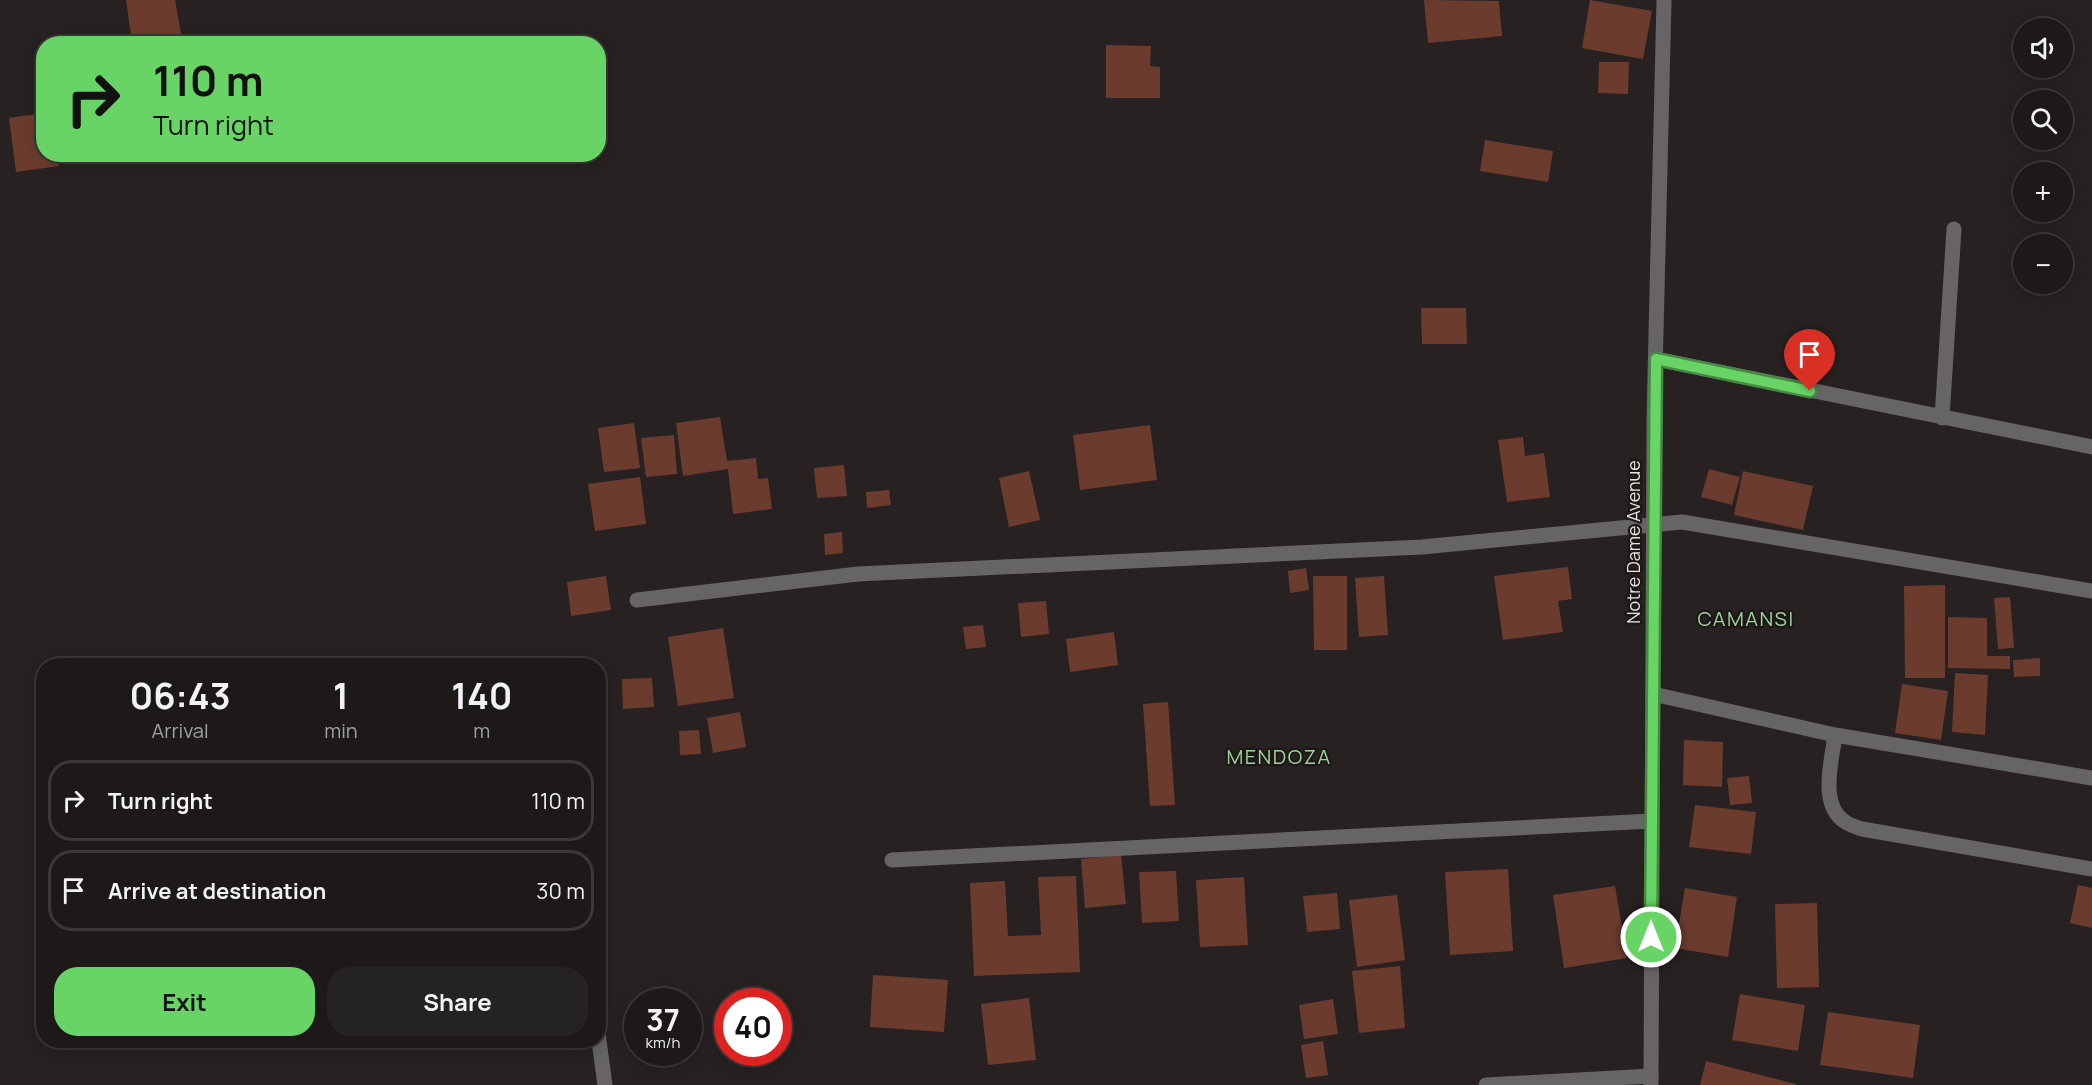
<!DOCTYPE html>
<html lang="en">
<head>
<meta charset="utf-8">
<style>
  body { margin:0; font-family:Manrope,sans-serif; background:#252222; color:#f1f3f6; height:100vh; display:flex; flex-direction:column; font-size:22px; white-space:nowrap }
  * { box-sizing:border-box; margin:0 }
  p { font-size:20px; color:#a0a0a2 }
  .icon { flex:none; width:33px; height:33px; fill:none; stroke:currentColor; stroke-width:2; stroke-linecap:round; stroke-linejoin:round }
  .map { position:relative; flex:1; overflow:hidden }
  .panel { position:absolute; left:36px; top:658px; width:570px; height:390px; display:flex; flex-direction:column; background:#1d1919; border-radius:24px; box-shadow:0 3px 15px #0003,0 0 0 2px #3b3838 }
  .panel>* { flex:none }
  .guide { position:absolute; left:36px; top:36px; width:570px; height:126px; border-radius:24px; box-shadow:0 3px 15px #0003,0 0 0 2px #3b3838; background:#68d465; color:#111; overflow:hidden }
  .fabs { position:absolute; left:2013px; top:18px; display:grid; gap:12px }
  .fabs a { display:grid; place-items:center; width:60px; height:60px; border-radius:50%; background:#1d1919; box-shadow:0 3px 15px #0003,0 0 0 2px #3b3838; font-size:30px }
  .speed { position:absolute; left:624px; top:988px; display:flex; gap:12px; font-size:30px; font-weight:700; text-align:center }
  .speed>* { display:grid; place-content:center; width:78px; height:78px; border-radius:50%; background:#1d1919; box-shadow:0 3px 15px #0003,0 0 0 2px #3b3838; line-height:1 }
  .speed small { font-size:15px; font-weight:400 }
  .speed .limit { border:9px solid #d22; background:#fff; color:#111 }
  .pin { position:absolute; display:grid; place-items:center; width:51px; height:51px; color:#fff; margin:-62px -26px; border-radius:50% 50% 50% 0; rotate:-45deg; box-shadow:0 0 6px #0007 }
  .pin .icon { rotate:45deg }
  .me { position:absolute; width:66px; margin:-33px; rotate:0deg; stroke-linejoin:round; filter:drop-shadow(0 0 4px #0008) }
  .turn { display:flex; align-items:center; gap:21px; height:126px; padding:0 18px; font-size:27px }
  .turn .icon { width:78px; height:78px; stroke-width:2.5 }
  .turn b { display:block; font-size:42px; line-height:51px }
  .eta { display:flex; justify-content:space-evenly; align-items:center; height:102px; text-align:center }
  .eta b { font-size:36px; font-weight:700; line-height:42px }
  .action { display:flex; gap:12px; margin-top:auto; padding:12px 18px }
  .action a { flex:1; height:69px; border-radius:24px; background:#68d465; color:#111; font-size:24px; font-weight:700; line-height:69px; text-align:center }
  .action a+a { background:#252222; color:#f1f3f6 }
  ul { padding:0; list-style:none }
  li { display:flex; align-items:center; gap:18px; height:81px; margin:0 12px 9px; padding:0 6px; border:3px solid #3b3838; border-radius:24px }
  li div { flex:1 }
  li b { display:block; font-size:22px }
  li em { font-style:normal }
  .map>svg:first-child { display:block }
  .building { fill:#6b3c2e }
  .lines { fill:none; stroke-linecap:round; stroke-linejoin:round }
  .minor { stroke:#676466; stroke-width:15 }
  .tertiary { stroke:#676466; stroke-width:15 }
  .route-casing { stroke:#448a42; stroke-width:15 }
  .route { stroke:#68d465; stroke-width:10 }
  .labels { text-anchor:middle; stroke-width:4.5; stroke-linejoin:round; paint-order:stroke }
  .street-label { font-size:18px; fill:#e6e1e2; stroke:#1d1718 }
  .neighbourhood-label { font-size:20px; letter-spacing:1.5px; fill:#9dd599; stroke:#1d1718 }
</style>
</head>
<body>
<div class="map">
<svg width="2092" height="1085" viewBox="0 0 2092 1085">
  <rect width="100%" height="100%" fill="#272121"/>
  <!-- building -->
  <path class="building" d="M126,0H175L181,34L132,42Z
    M1424,0L1499,1L1502,36L1428,43Z
    M1590,0L1652,11L1643,59L1582,48Z
    M1106,45L1151,46L1150,66L1160,67V98H1106Z
    M1599,62H1629L1628,94L1598,93Z
    M44,113V154H57L59,166L16,172L9,118Z
    M1485,140L1553,151L1548,182L1480,171Z
    M1421,308H1466L1467,344H1422Z
    M720,417L727,461L756,458L758,479L768,478L772,509L733,514L728,469L683,476L676,423Z
    M634,423L640,468L604,472L598,428Z
    M1150,425L1157,480L1080,490L1073,435Z
    M674,435L677,474L646,477L641,438Z
    M1523,437L1525,456L1544,453L1550,497L1507,502L1498,440Z
    M844,465L847,496L817,498L814,468Z
    M1709,469L1740,477L1732,505L1701,497Z
    M1029,471L1040,520L1009,527L999,478Z
    M1743,471L1813,486L1803,530L1734,515Z
    M640,477L646,524L595,531L588,484Z
    M889,490L891,505L867,508L866,492Z
    M842,532L843,553L825,555L824,534Z
    M1568,567L1572,599L1558,601L1563,632L1503,640L1494,576Z
    M1306,568L1309,590L1290,593L1288,571Z
    M606,576L611,610L571,616L567,582Z
    M1313,576H1347V650H1314Z
    M1384,576L1388,635L1359,637L1355,578Z
    M1945,585V678H1905L1904,586Z
    M2010,597L2014,648L1998,649L1994,598Z
    M1046,601L1049,634L1021,637L1018,603Z
    M1948,617L1987,618V656H2010V669L1948,668Z
    M983,625L986,647L966,649L963,627Z
    M723,628L734,698L678,706L668,637Z
    M1114,632L1118,665L1070,672L1066,639Z
    M2040,658V676L2014,677L2013,660Z
    M1955,673L1988,675L1985,735L1952,732Z
    M652,678L654,707L623,709L622,679Z
    M1902,684L1948,691L1941,740L1895,733Z
    M1168,702L1175,805L1150,806L1143,704Z
    M740,712L746,747L713,753L707,718Z
    M699,730L701,754L680,755L679,731Z
    M1684,740L1723,742L1722,787L1683,785Z
    M1749,776L1752,803L1730,805L1727,778Z
    M1695,805L1756,812L1751,854L1689,847Z
    M1121,855L1126,904L1085,908L1081,859Z
    M1508,869L1513,951L1450,955L1445,872Z
    M1176,871L1179,921L1142,923L1139,872Z
    M1076,876L1080,972L974,976L970,883L1005,881L1008,936L1041,935L1038,877Z
    M1244,877L1248,945L1200,947L1196,880Z
    M2078,885L2092,888V928L2070,923Z
    M1615,886L1627,958L1564,968L1553,895Z
    M1685,888L1737,897L1728,957L1675,948Z
    M1337,893L1340,929L1307,932L1303,896Z
    M1397,895L1405,960L1357,967L1349,900Z
    M1817,903L1819,987L1777,988L1775,904Z
    M1400,966L1405,1028L1359,1033L1352,971Z
    M873,975L948,980L944,1032L870,1027Z
    M1740,994L1805,1005L1798,1051L1732,1040Z
    M1029,998L1036,1060L988,1065L981,1004Z
    M1333,999L1338,1034L1304,1039L1299,1005Z
    M1828,1012L1920,1025L1913,1078L1820,1065Z
    M1323,1041L1328,1075L1306,1078L1301,1045Z
    M1706,1061L1796,1084V1085H1700Z"/>
  <g class="lines">
    <!-- minor -->
    <path class="minor" d="M1656,359L2092,447
      M1942,418L1954,229
      M637,600L858,574L1422,547L1682,522L2092,591
      M1653,694L1835,735L2092,778
      M1835,735C1832,760 1819,804 1844,821C1849,825 1856,827 1862,829L2092,869
      M892,860L1652,821
      M598,1033L605,1085
      M1486,1085L1651,1076"/>
    <!-- tertiary -->
    <path class="tertiary" d="M1651,1085L1654,417L1664,0"/>
  </g>
  <g class="lines">
    <!-- route casing -->
    <g class="route-casing">
      <path id="route" d="M1651,937L1656,359L1810,391"/>
    </g>
    <!-- route -->
    <use href="#route" class="route"/>
  </g>
  <g class="labels">
    <!-- street labels -->
    <g class="street-label">
      <text transform="translate(1634 542) rotate(-90)" y="6">Notre Dame Avenue</text>
    </g>
    <!-- neighbourhood labels -->
    <g class="neighbourhood-label">
      <text x="1746" y="626">CAMANSI</text>
      <text x="1279" y="764">MENDOZA</text>
    </g>
  </g>
</svg>
<div class="fabs">
<a><svg class="icon" aria-label="sound" viewBox="0 0 24 24"><path d="M4 9h4l5-4v14l-5-4H4zM17 9q2 3 0 6"/></svg></a>
<a><svg class="icon" aria-label="search" viewBox="0 0 24 24"><circle cx="10" cy="10" r="6"/><path d="M15 15l6 6"/></svg></a>
<a>+</a>
<a>−</a>
</div>
<div class="speed"><div>37<small>km/h</small></div><div class="limit">40</div></div>
<div class="pin" style="left:1810px;top:391px;background:#d93025"><svg class="icon" aria-label="arrive" viewBox="0 0 24 24"><path d="M6 21V4h12l-3 4 3 4H6"/></svg></div>
<svg class="me" style="left:1651px;top:937px" viewBox="-20 -20 40 40"><circle r="17" fill="#68d465" stroke="#fff" stroke-width="3"/><path d="M0-11L8 9 0 5-8 9z" fill="#fff"/></svg>
<div class="guide">
<div class="turn"><svg class="icon" aria-label="right" viewBox="0 0 24 24"><path d="M7 20v-9h11M14 6l5 5-5 5"/></svg><div><b>110 m</b>Turn right</div></div>
</div>
<section class="panel">
<div class="eta">
<div><b>06:43</b><p>Arrival</p></div>
<div><b>1</b><p>min</p></div>
<div><b>140</b><p>m</p></div>
</div>
<ul>
<li><svg class="icon" aria-label="right" viewBox="0 0 24 24"><path d="M7 20v-9h11M14 6l5 5-5 5"/></svg><div><b>Turn right</b></div><em>110 m</em></li>
<li><svg class="icon" aria-label="arrive" viewBox="0 0 24 24"><path d="M6 21V4h12l-3 4 3 4H6"/></svg><div><b>Arrive at destination</b></div><em>30 m</em></li>
</ul>
<div class="action"><a>Exit</a><a>Share</a></div>
</section>
</div>
</body>
</html>
